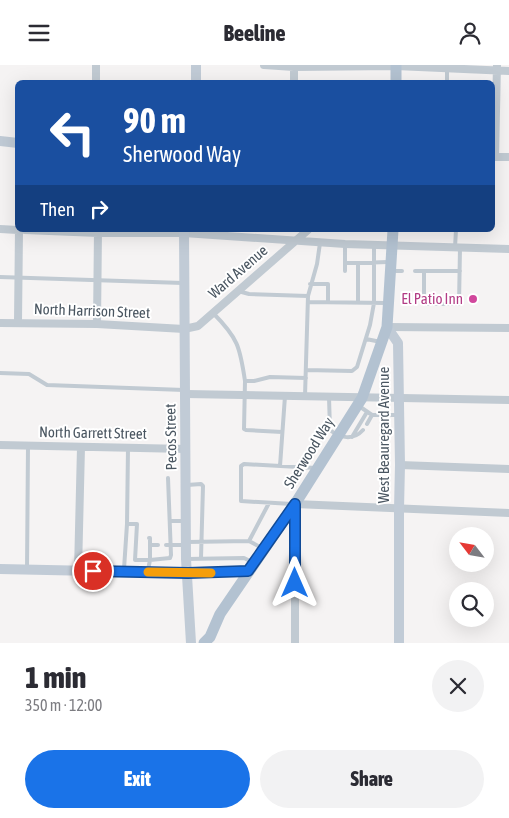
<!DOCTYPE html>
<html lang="en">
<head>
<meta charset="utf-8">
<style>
  body { margin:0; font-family:"Asap Condensed",sans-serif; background:#f2f2f3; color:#2b2b33; height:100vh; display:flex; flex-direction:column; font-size:19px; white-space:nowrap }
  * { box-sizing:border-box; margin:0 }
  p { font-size:16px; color:#7c7c81 }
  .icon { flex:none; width:28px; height:28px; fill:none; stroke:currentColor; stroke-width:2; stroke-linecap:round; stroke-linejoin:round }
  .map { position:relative; height:578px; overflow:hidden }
  .details { display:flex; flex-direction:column; background:#fff; flex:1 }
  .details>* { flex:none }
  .top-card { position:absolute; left:15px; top:15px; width:480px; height:152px; border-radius:8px; box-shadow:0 5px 20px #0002; background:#1a4fa0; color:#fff; overflow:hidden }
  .needle { width:32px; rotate:301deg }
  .buttons { position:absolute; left:449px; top:462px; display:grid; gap:10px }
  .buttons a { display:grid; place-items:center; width:45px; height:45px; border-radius:50%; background:#fff; box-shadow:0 5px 20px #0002; font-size:25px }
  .pin { position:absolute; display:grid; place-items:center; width:42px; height:42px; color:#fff; margin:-21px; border:2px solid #fff; border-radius:50%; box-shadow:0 1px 5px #0007 }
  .me { position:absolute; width:55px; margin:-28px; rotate:0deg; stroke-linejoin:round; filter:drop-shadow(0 0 4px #0008) }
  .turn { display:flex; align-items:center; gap:18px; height:105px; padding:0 25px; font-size:22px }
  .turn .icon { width:65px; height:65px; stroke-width:2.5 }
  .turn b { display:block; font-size:35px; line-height:42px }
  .then { display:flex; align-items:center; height:48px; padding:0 25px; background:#0003; gap:10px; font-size:19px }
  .round { display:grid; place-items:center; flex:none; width:52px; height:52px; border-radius:26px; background:#f2f2f3 }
  .overview { display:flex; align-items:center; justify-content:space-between; height:85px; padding:0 25px }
  h1 { font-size:30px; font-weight:800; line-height:38px }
  .action { display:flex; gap:10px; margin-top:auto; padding:10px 25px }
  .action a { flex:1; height:58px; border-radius:30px; background:#1a73e8; color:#fff; font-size:20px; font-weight:800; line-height:58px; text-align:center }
  .action a+a { background:#f2f2f3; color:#2b2b33 }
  header { display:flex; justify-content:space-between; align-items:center; height:65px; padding:0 25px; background:#fff; font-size:22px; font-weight:800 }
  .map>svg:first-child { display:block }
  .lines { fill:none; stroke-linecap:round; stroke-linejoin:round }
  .lane { stroke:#c1cad2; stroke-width:4 }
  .street { stroke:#c1cad2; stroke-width:8 }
  .secondary { stroke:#c1cbd6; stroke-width:10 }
  .primary { stroke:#b3c2d1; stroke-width:11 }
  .route-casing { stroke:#114b97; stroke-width:12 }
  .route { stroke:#1a73e8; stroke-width:9 }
  .slow { stroke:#f59e0b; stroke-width:9 }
  .hotel-dot { fill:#d1479c; stroke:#fff; stroke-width:2 }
  .labels { text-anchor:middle; stroke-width:4; stroke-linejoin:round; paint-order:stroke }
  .street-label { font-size:15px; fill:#4a5661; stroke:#fff }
  .hotel-label { font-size:15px; fill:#b23c85; stroke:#fff; text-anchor:end }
</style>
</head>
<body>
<header><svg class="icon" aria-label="menu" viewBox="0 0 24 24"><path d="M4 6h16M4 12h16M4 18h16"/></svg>Beeline<svg class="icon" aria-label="person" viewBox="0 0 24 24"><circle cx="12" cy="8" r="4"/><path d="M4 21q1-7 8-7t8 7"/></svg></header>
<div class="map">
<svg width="509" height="578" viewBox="0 0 509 578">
  <rect width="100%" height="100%" fill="#f5f3f3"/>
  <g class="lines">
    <!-- lane -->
    <path class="lane" d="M447,18V3
      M345,179V198H358V238
      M455,182L456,165
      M358,198L388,197
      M345,206V198
      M391,206H402
      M415,206H424
      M460,206H424V239H459L460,183
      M0,212L183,218
      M310,219H328V237
      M238,226L249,229L308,231L317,199L320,178
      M308,237L386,238
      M213,248C238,273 240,282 245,316
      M366,274L381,277
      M306,305L352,306L357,302L370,260L374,238V180
      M0,308L29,309L47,320L184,325
      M305,331L308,231
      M329,332L330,365C340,373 353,376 363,365
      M359,341L372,350L367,359
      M372,350H397
      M282,367L246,365L244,364L245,316H254L270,312L306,313
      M352,372L367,347
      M280,401L285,331
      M187,420L201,419L203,421L201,493
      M292,439L241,436V401L244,399L316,403
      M170,456H185
      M127,459H137L135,495H150L148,505
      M149,473H150V495L170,493L171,490L168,413
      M249,476L269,438
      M187,477L249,476L262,483
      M150,480H158
      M166,480H184
      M187,494L244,493L254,498
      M124,504L127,459L128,383
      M27,505L28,381"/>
    <!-- street -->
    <path class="street" d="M96,0V18
      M264,0L294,2L396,1L509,6
      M294,18V0
      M492,92H509
      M495,92L497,0
      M0,164L18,165
      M25,165L98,168H184L345,179L509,184
      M18,257L19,165
      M0,258L97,259L184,264L198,261L308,165
      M97,259L98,165
      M387,262L509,263
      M186,329L509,335
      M0,380L186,384
      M400,400L509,404
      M78,506L81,382
      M188,508L248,506
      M295,578V439L509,448"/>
    <!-- secondary -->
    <path class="secondary" d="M196,18V0
      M0,76L18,78
      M184,165L186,494L191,578
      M387,262L398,278L400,400L399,444V578
      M0,504L188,508"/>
    <!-- primary -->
    <path class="primary" d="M396,18V0
      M204,578L210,572L220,549L295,439L362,333L387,262L393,165"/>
  </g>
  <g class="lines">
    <!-- route casing -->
    <g class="route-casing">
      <path id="route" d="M93,506L188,508L248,506L295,439V518"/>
    </g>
    <!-- route -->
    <use href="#route" class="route"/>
    <!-- slow -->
    <path class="slow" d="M148,507L211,508"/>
  </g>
  <!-- markers -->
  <circle class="hotel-dot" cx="473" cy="234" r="5"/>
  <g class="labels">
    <!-- street labels -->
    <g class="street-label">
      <text transform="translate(238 207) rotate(-41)" y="5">Ward Avenue</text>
      <text transform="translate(92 246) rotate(2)" y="5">North Harrison Street</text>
      <text transform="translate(93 368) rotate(1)" y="5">North Garrett Street</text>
      <text transform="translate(384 370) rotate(-90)" y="5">West Beauregard Avenue</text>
      <text transform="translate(171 372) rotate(-91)" y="5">Pecos Street</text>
      <text transform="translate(309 388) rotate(-58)" y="5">Sherwood Way</text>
    </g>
    <!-- hotel labels -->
    <g class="hotel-label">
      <text x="463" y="239">El Patio Inn</text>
    </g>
  </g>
</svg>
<div class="buttons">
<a><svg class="needle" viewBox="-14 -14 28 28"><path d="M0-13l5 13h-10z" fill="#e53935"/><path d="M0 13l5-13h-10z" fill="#7c7c81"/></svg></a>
<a><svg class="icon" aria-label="search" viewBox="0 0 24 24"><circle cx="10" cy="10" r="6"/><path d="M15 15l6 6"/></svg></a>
</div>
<div class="pin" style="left:93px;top:506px;background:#d93025"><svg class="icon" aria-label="arrive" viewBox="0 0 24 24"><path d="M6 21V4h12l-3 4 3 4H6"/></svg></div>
<svg class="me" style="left:295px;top:518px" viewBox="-20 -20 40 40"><path d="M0-17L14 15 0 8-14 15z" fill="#1a73e8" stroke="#fff" stroke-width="4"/></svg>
<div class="top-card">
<div class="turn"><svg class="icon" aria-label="left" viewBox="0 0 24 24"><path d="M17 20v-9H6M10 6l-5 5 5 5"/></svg><div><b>90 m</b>Sherwood Way</div></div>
<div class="then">Then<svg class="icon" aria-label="right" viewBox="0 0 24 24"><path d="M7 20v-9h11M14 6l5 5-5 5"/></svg></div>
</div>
</div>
<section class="details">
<div class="overview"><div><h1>1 min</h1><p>350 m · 12:00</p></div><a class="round"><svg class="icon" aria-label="close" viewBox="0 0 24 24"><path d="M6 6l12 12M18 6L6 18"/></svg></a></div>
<div class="action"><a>Exit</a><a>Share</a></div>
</section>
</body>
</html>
